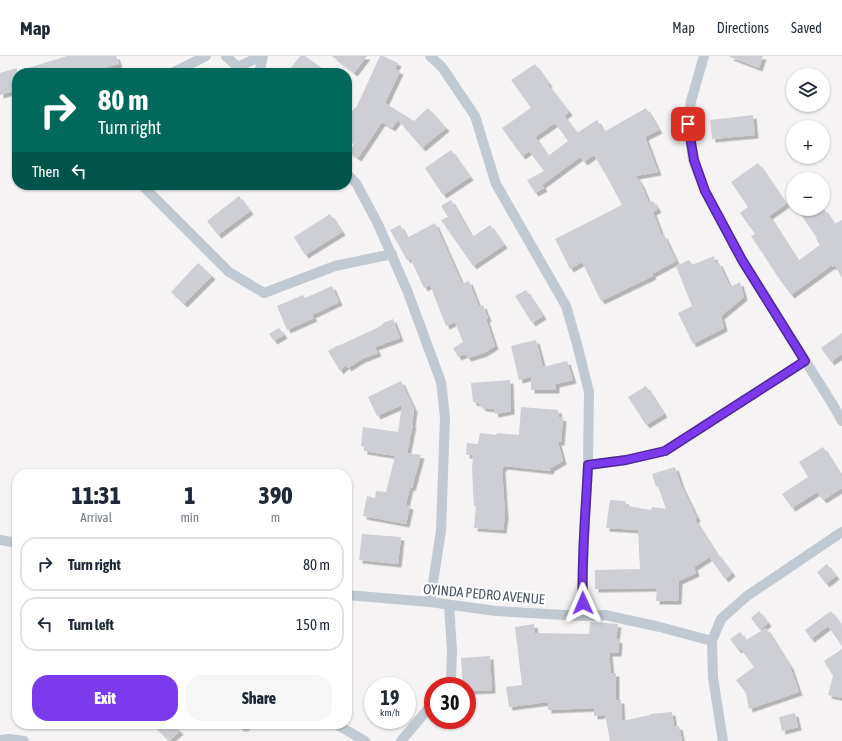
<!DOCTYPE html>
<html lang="en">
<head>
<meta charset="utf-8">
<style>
  body { margin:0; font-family:"Asap Condensed",sans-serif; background:#f6f6f7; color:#1f2937; height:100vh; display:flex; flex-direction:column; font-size:15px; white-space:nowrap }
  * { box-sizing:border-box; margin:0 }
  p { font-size:13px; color:#747a83 }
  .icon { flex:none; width:22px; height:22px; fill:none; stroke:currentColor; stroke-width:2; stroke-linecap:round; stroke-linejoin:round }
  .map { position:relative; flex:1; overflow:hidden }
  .drawer { position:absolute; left:12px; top:413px; width:340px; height:260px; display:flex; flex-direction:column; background:#fff; border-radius:16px; box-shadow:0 1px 3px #0004 }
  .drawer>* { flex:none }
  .top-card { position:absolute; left:12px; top:12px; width:340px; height:122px; border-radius:16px; box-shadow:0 1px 3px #0004; background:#00695c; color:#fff; overflow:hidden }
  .buttons { position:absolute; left:786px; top:12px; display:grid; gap:8px }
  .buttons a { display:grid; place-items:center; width:44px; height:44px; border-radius:50%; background:#fff; box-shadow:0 1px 3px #0004; font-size:20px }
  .speed { position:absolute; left:364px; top:621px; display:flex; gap:8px; font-size:20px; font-weight:700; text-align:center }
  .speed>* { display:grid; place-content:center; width:52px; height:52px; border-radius:50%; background:#fff; box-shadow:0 1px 3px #0004; line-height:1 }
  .speed small { font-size:10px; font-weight:400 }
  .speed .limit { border:6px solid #d22; background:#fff; color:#111 }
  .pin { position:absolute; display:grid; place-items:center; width:34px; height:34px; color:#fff; margin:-17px; border-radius:8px; box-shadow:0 2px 6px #0006 }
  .me { position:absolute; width:44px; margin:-22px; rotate:359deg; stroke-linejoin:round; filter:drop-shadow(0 0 3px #0008) }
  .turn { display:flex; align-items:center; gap:14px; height:84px; padding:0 20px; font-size:18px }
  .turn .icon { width:52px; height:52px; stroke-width:2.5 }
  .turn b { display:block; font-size:28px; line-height:34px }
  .then { display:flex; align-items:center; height:38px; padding:0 20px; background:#0003; gap:8px; font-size:15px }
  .eta { display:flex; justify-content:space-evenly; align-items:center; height:68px; text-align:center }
  .eta b { font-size:24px; font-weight:800; line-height:28px }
  .action { display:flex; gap:8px; margin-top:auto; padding:8px 20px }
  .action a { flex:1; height:46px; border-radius:16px; background:#7c3aed; color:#fff; font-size:16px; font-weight:800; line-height:46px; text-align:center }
  .action a+a { background:#f6f6f7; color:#1f2937 }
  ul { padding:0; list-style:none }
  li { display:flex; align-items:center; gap:12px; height:54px; margin:0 8px 6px; padding:0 12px; border:2px solid #e0e1e3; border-radius:16px }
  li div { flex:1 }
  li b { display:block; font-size:15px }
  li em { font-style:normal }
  header { display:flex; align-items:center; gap:24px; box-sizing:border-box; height:56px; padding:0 20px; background:#fff; border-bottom:1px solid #e0e1e3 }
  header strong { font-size:19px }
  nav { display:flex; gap:22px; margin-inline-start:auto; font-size:14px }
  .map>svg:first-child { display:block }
  .building { fill:#cdcfd5; fill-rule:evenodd; filter:url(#shadow) }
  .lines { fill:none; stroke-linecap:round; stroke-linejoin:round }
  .minor { stroke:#c1cad2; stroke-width:10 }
  .route-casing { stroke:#51269a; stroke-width:10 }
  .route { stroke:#7c3aed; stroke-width:7 }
  .labels { text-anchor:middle; stroke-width:4; stroke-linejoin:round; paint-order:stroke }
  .street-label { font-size:14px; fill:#4a5661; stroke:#fff }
</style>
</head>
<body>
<header>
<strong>Map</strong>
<nav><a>Map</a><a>Directions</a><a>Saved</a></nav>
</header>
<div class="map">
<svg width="842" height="685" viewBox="0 0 842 685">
  <defs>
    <filter id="shadow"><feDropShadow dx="3.5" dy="3.5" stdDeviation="0" flood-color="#0004"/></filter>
  </defs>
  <rect width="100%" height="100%" fill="#f5f3f3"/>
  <!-- building -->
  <path class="building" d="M67,0H116L119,8L84,17H18V15Z
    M300,0H305L329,17H287Z
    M332,0H367L354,17Z
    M380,0H383L398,7L395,13L400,15L385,47L414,65L428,52L446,72L422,92L398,64L392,72L382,66L358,102L349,96L355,87L347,82V62L355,51L356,52Z
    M730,0H763L759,12L730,1Z
    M535,8L549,28L548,29L569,56L564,60L577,77L597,64L604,76L646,52L659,74L645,81L658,116L636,120L641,128L649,147L653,145L658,153L653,156L662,180L664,179L676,205L652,218L653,220L601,245L582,206L570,213L555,183L622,149L607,121L594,99L584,106L580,101L542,129L544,132L535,137L527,124L544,115L529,95L522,100L502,72L531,52L511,24ZM555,67L568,85L548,100L535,81Z
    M17,12V34L0,39V17Z
    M753,59L755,79L712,83L710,64Z
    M451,94L470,121L443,139L425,112Z
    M758,107L786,148L769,160L798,205L820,189L816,183L817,182L797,153H824L834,168L842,164V222L835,209L832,211V209L791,239L778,221L751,180L755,178L740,157L748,151L731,126Z
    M239,140L250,155L218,179L207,165Z
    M451,144L472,181L490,169L504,189L473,210L441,164L448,161L441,150Z
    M330,158L342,176L305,199L294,181Z
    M435,167L462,228L469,225L479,251L483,249L488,262L486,263L495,290L484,297L468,302L465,298L458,301L453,292L463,286L455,266L446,270L430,229L424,232L410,202L407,204L390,174L400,169L407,182Z
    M714,200L715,206L719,207L730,231L740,226L744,241L721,260L724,272L693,288L678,257L692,250L676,210L689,204L692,209Z
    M198,207L212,220L184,248L171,236Z
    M332,230L339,246L312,259L314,262L287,274L277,250L303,239L305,242Z
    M526,234L543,260L532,267L515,240Z
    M393,263L400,282L375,291L378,297L362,303L348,312L346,309L340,315L328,295L338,289V290L377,272L383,268V267Z
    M279,272L284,279L274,285L269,278Z
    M842,277V298L831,306L821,292Z
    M536,284L543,311L567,305L573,324L556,328V334H531V321L519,324L511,290Z
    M510,324L511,355L495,358L494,353L483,352L478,347L473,346L471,327Z
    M401,325L414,353L412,368H413L407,397L421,399L412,432L410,431L406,449L410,450L406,468L363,460L367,440L375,442L376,435L386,436L395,400L364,395V391L361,390L363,371L398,376L402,349L377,360L368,341Z
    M646,330L664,358L646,369L628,341Z
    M521,351L558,354L559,361L563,362L561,386H558L563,405L551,412L550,415L504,410L503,412H502L505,460L503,474L474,472L476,450H474L472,414L473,399H466L467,387L478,388L480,377L496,379L497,377L519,379Z
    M823,391L842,421V432L823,444L817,436L792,452L782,438L808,421L799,406Z
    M675,411L681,429L697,462L695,464L716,497L694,511L696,517L679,525L678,545H656L657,532L595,533V514L640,513L638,474L606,472L610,444L625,445L627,450L651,454L652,451L666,453L658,430L656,431L652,418Z
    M362,478L401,481L398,508L359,504Z
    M717,497L732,517L725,523L710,502Z
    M827,508L836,520L826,528L817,516Z
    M759,555L768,567L760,574L751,562Z
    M831,555L842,570V590L828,570L811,583L805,574Z
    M590,566L618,568L616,583L619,584L618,597H609L611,617H616V644H621L622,665L650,659V658L672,656L674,671L679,670L682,685H610L605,659L594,660V652L548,654V646L509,651L506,631L522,629L515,571L534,568L535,577L589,578Z
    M766,572L790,610L799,636L749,653L746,637L736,624L754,611L740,592L738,594L730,583L740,576L746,584Z
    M842,593V642L828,639L833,620L824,605Z
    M490,600L492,634L467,635V630H463L461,602Z
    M795,657L798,671L782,675L779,661Z
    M152,668H172L180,675L169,685Z"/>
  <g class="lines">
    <!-- minor -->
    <path class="minor" d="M226,0L244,17
      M430,0L442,11L475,60L496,128L566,250L577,288L589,336L588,409L584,484L582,535L583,560
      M704,0L691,45L688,68L693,104L705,135L742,204L833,349L842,365
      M237,11L262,0
      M172,17L206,0
      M259,17L263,0
      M347,118L356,127L377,166L407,234L441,326L445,361L441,475L430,546
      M142,129L229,216L264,237L335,210L392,198
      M588,409L626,404L665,395L805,305
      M0,484L17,487
      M347,539L430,546L496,555L583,560L605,559L660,571L712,585
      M447,630L451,624L452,595L449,549
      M336,668L365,685
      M246,671L249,668
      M0,684L9,683L24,685
      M401,685L433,647
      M723,685L713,622L712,585L721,563L747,540L842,476"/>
  </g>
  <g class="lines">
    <!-- route casing -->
    <g class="route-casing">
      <path id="route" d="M583,547C581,501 586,455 588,409L626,404L665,395L805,305L742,204L705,135L694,104L688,68"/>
    </g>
    <!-- route -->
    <use href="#route" class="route"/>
  </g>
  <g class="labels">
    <!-- street labels -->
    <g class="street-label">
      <text transform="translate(484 538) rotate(5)" y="5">OYINDA PEDRO AVENUE</text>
    </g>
  </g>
</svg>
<div class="buttons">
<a><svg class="icon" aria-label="layers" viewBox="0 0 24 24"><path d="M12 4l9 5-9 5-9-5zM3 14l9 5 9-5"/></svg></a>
<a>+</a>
<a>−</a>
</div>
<div class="speed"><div>19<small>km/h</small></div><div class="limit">30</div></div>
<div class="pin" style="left:688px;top:68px;background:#d93025"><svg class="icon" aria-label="arrive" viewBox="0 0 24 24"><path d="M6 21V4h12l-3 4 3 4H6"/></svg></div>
<svg class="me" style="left:583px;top:547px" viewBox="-20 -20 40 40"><path d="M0-17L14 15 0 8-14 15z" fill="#7c3aed" stroke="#fff" stroke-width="4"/></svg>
<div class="top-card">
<div class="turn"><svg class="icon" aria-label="right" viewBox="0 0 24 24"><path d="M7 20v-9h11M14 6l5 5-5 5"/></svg><div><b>80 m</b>Turn right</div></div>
<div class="then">Then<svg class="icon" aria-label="left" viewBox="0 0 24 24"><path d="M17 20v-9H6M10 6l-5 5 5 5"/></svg></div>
</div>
<section class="drawer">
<div class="eta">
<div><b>11:31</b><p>Arrival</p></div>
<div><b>1</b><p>min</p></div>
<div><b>390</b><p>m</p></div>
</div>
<ul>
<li><svg class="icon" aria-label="right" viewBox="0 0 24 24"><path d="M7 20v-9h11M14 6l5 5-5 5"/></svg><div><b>Turn right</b></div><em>80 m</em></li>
<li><svg class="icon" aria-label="left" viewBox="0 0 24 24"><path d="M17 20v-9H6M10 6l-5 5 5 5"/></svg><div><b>Turn left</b></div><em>150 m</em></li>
</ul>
<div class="action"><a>Exit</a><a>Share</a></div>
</section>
</div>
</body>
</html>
